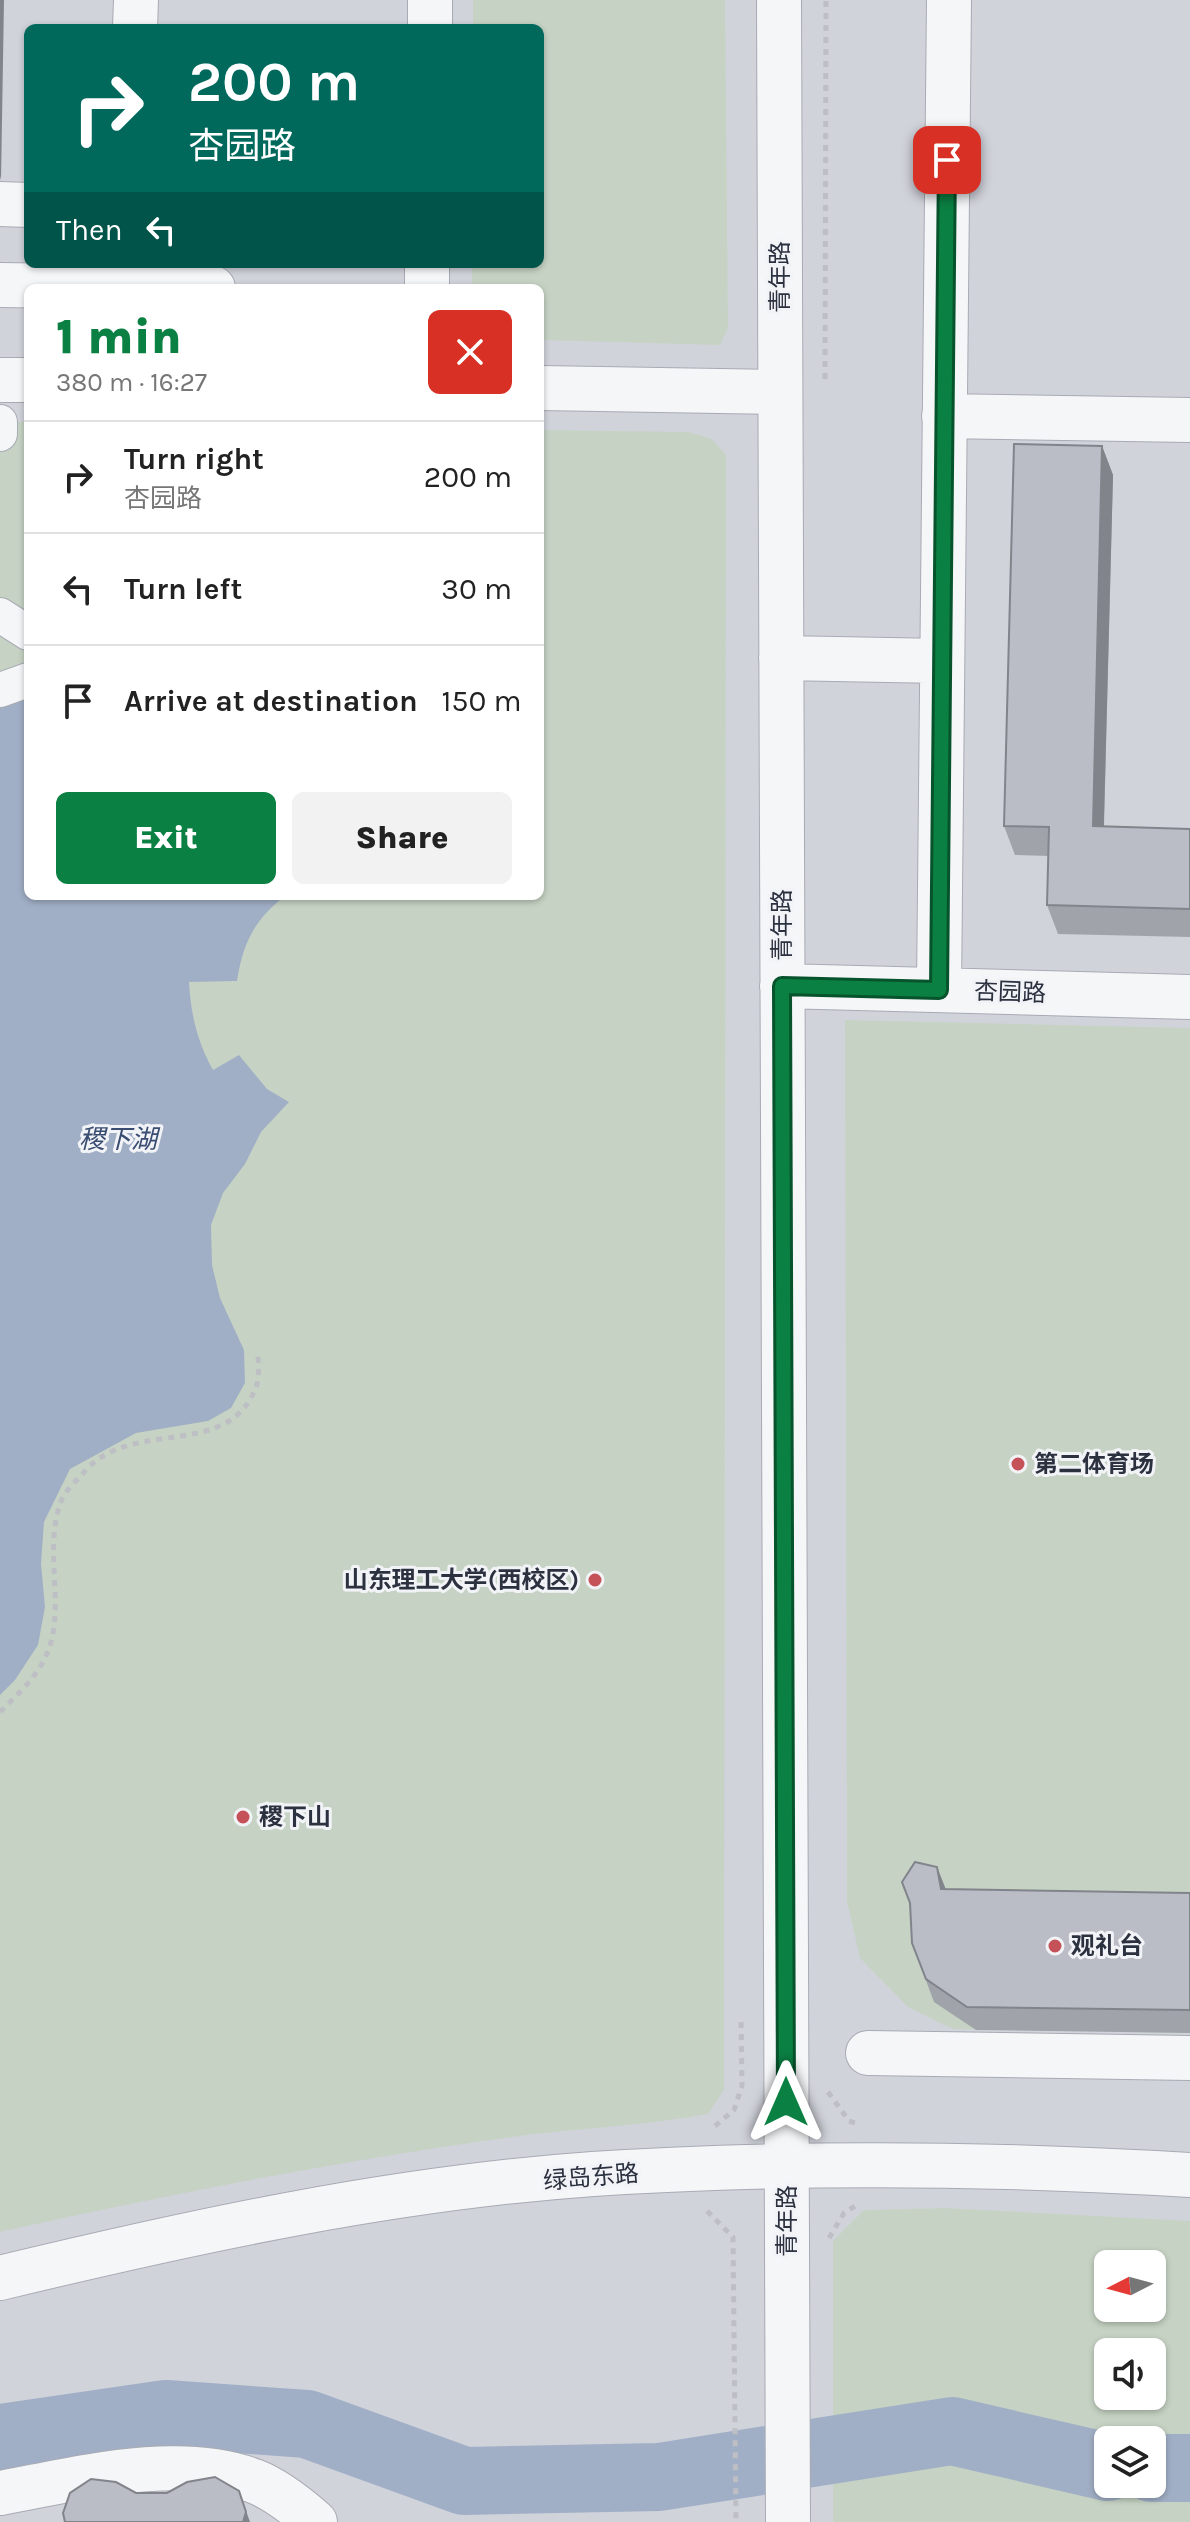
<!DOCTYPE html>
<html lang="en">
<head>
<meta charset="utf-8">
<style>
  body { margin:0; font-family:Karla,"Noto Sans SC",sans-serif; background:#f2f2f2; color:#222; height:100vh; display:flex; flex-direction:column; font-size:30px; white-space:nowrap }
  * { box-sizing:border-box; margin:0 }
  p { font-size:26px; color:#767676 }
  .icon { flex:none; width:44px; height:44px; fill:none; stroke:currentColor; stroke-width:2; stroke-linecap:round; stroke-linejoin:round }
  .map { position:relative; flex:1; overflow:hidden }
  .side { position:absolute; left:24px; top:284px; width:520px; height:616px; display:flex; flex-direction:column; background:#fff; border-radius:12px; box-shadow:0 2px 6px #0004 }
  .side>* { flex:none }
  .guide { position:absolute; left:24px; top:24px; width:520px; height:244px; border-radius:12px; box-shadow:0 2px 6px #0004; background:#00695c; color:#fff; overflow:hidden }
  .needle { width:52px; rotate:264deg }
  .buttons { position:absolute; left:1094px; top:2250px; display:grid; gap:16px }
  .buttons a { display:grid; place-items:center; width:72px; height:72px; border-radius:12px; background:#fff; box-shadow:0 2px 6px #0004; font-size:40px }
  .pin { position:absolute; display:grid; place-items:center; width:68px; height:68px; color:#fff; margin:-34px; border-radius:16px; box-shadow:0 4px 12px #0006 }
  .me { position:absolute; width:88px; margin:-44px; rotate:0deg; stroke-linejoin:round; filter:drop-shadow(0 0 6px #0008) }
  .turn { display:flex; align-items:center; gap:28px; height:168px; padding:0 32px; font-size:36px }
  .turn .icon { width:104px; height:104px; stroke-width:2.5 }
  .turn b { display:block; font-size:56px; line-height:68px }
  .then { display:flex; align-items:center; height:76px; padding:0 32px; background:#0003; gap:16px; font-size:30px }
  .round { display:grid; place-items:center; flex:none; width:84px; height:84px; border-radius:12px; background:#f2f2f2 }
  .summary { display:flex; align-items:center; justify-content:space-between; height:136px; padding:0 32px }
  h1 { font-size:48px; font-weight:800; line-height:60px; color:#0b8043 }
  .primary-button { display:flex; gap:16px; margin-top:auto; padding:16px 32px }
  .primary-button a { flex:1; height:92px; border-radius:12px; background:#0b8043; color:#fff; font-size:32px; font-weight:800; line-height:92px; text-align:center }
  .primary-button a+a { background:#f2f2f2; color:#222 }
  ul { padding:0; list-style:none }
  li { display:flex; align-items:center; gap:24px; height:112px; padding:0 32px; border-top:2px solid #e0e0e0 }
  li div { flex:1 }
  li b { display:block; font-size:30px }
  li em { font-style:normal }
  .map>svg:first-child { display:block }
  .built { fill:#d1d3db; fill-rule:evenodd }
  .green { fill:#c6d3c4; fill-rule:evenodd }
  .water { fill:#a1afc6 }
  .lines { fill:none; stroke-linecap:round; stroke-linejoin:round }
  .river { stroke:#a1afc6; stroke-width:68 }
  .pedestrian-casing { stroke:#a8abb4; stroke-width:36 }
  .minor-casing { stroke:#a8abb4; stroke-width:46 }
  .path { stroke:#bdbfc4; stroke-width:5; stroke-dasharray:6 6; stroke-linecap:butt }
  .pedestrian { stroke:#f5f6f8; stroke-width:34 }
  .minor { stroke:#f5f6f8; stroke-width:44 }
  .wall { fill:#a0a3aa }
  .shaded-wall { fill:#82848b }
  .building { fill:#babdc6; stroke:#82848b; stroke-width:2 }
  .route-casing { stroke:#07532c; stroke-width:20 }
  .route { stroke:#0b8043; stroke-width:14 }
  .poi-dot { fill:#c45258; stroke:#f2f3f7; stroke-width:3 }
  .labels { text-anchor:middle; stroke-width:6; stroke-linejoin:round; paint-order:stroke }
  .street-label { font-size:24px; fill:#2c3140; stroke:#f2f3f7 }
  .poi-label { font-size:24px; font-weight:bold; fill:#2c3140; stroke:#f2f3f7; text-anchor:start }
  .water-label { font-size:26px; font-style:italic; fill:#394c71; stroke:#f2f3f7 }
</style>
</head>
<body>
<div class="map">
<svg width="1190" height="2522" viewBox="0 0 1190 2522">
  <rect width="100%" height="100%" fill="#e2e4ea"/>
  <!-- built -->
  <path class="built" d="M0,0H1190V2522H0ZM28,28H540V264H28ZM28,288H540V896H28ZM1108,2264H1152V2308H1108ZM1108,2352H1152V2396H1108ZM1108,2440H1152V2484H1108Z"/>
  <!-- green -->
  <path class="green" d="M473,0H725L728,328L720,345L540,340V288H472V264H540V28H473Z
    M0,422H28V896H540V430L689,432L712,439L726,455L724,2090L708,2114C648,2125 587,2128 526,2135C349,2159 174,2193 0,2232Z
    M845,1020L1190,1028V2033L953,2029L908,2007L860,1958L847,1901Z
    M945,2208L1190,2221V2522H833V2241L864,2210ZM1108,2264H1152V2308H1108ZM1108,2352H1152V2396H1108ZM1108,2440H1152V2484H1108Z"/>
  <!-- water -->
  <path class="water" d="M28,680V896H285C254,920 243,943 237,981L189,982C191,1015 197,1041 213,1070L239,1055L267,1089L289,1102L261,1132L245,1164L223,1193L211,1225L212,1265L220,1298L244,1350L245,1383L231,1408L208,1421L136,1433L70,1469L44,1522L41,1564L45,1607L38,1645L15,1680L0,1695V690Z"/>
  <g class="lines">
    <!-- river -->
    <path class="river" d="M0,2438L166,2414L307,2424L464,2481L659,2477L952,2431L1108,2467
      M1152,2468H1190"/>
    <!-- pedestrian casing -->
    <g class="pedestrian-casing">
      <path id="pedestrian" d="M0,422V434
        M0,615L28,633
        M0,690L28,680"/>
    </g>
    <!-- minor casing -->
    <g class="minor-casing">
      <path id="minor" d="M779,0L788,2522
        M135,28L136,0
        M430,28V0
        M0,204L28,205
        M0,285L213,288
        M427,288V264
        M0,380H28
        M540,388L780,392
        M944,416L1190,420
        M781,658L942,661
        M782,986L1190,997
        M939,990L949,0
        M868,2053L1190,2058
        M0,2278C195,2231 393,2188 593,2174C792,2161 991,2163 1190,2175
        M0,2493C77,2479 179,2452 254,2481C275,2489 299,2508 315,2522"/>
    </g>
    <!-- path -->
    <path class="path" d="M825,379L826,0
      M0,1712C22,1690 45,1670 52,1638C62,1593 44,1544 62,1499C66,1489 78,1480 85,1471C133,1417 228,1461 256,1387C260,1377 258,1362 258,1351
      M828,2092L849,2121L855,2123
      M715,2126L734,2110L742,2086L741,2018
      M707,2211L733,2237L736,2522
      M829,2238L844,2213L855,2206"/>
    <!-- pedestrian -->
    <use href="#pedestrian" class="pedestrian"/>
    <!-- minor -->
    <use href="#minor" class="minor"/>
  </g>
  <!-- wall -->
  <path class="wall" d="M1102,446L1113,475L1104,827L1190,829V937L1058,934L1047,905L1049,856L1015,855L1004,826Z
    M937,1867L946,1890L1190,1893V2033L976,2030L934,2002L912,1943Z"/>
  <!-- shaded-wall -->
  <path class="shaded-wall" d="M0,0H4L1,180L0,176Z
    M1102,446L1113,475L1103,855L1093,826Z
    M937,1867L946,1890L941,1889Z
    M239,2491L250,2522H243Z"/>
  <!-- building -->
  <path class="building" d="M1014,444L1102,446L1093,826L1190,829V909L1047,905L1049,827L1004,826Z
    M915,1862L937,1867L941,1889L1190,1893V2010L967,2007L926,1979L912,1943L910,1903L902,1882Z
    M215,2477L239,2491L246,2512L243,2522H65L63,2513L70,2493L91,2479L116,2482L136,2493H167L187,2482Z"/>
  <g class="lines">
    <!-- route casing -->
    <g class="route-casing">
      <path id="route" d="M786,2102L782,986L939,990L947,160"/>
    </g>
    <!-- route -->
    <use href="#route" class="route"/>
  </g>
  <!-- markers -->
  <g class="poi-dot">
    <circle cx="1018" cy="1464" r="8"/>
    <circle cx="595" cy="1580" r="8"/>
    <circle cx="243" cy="1817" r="8"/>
    <circle cx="1055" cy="1946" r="8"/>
  </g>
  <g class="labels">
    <!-- street labels -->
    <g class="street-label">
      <text transform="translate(780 277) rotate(-90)" y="8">青年路</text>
      <text transform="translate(782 925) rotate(-90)" y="8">青年路</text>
      <text transform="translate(1010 992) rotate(2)" y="8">杏园路</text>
      <text transform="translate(591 2177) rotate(-5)" y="8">绿岛东路</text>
      <text transform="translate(787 2221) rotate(-90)" y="8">青年路</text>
    </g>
    <!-- poi labels -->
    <g class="poi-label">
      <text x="1034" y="1472">第二体育场</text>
      <text x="579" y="1588" text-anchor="end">山东理工大学(西校区)</text>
      <text x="259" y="1825">稷下山</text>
      <text x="1071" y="1954">观礼台</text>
    </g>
    <!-- water labels -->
    <g class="water-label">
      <text x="118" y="1148">稷下湖</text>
    </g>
  </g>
</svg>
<div class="buttons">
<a><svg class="needle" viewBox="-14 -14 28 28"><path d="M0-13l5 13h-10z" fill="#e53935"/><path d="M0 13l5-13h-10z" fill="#767676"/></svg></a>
<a><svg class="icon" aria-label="sound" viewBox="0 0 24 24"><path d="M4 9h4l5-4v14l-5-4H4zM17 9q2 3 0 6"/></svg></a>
<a><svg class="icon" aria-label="layers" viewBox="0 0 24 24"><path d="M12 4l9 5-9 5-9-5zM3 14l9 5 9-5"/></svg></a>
</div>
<div class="pin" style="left:947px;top:160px;background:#d93025"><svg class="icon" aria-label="arrive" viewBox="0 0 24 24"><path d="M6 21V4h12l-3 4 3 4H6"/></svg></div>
<svg class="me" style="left:786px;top:2102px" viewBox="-20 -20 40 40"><path d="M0-17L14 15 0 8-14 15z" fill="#0b8043" stroke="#fff" stroke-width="4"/></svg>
<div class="guide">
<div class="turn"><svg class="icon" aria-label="right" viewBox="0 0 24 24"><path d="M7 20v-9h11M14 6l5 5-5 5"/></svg><div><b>200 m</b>杏园路</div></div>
<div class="then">Then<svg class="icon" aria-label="left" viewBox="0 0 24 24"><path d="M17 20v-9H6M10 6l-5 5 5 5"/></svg></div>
</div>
<section class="side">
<div class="summary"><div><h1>1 min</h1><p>380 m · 16:27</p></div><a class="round" style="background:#d93025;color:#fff"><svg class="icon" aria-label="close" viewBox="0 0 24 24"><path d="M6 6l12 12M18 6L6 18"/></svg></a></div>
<ul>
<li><svg class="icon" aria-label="right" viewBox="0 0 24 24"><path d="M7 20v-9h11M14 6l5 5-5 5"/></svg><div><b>Turn right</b><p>杏园路</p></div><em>200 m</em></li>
<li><svg class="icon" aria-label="left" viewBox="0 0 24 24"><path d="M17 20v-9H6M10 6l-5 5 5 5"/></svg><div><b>Turn left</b></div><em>30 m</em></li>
<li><svg class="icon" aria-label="arrive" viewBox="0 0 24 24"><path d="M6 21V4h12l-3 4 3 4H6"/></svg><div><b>Arrive at destination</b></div><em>150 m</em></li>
</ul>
<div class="primary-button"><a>Exit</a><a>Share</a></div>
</section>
</div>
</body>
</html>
